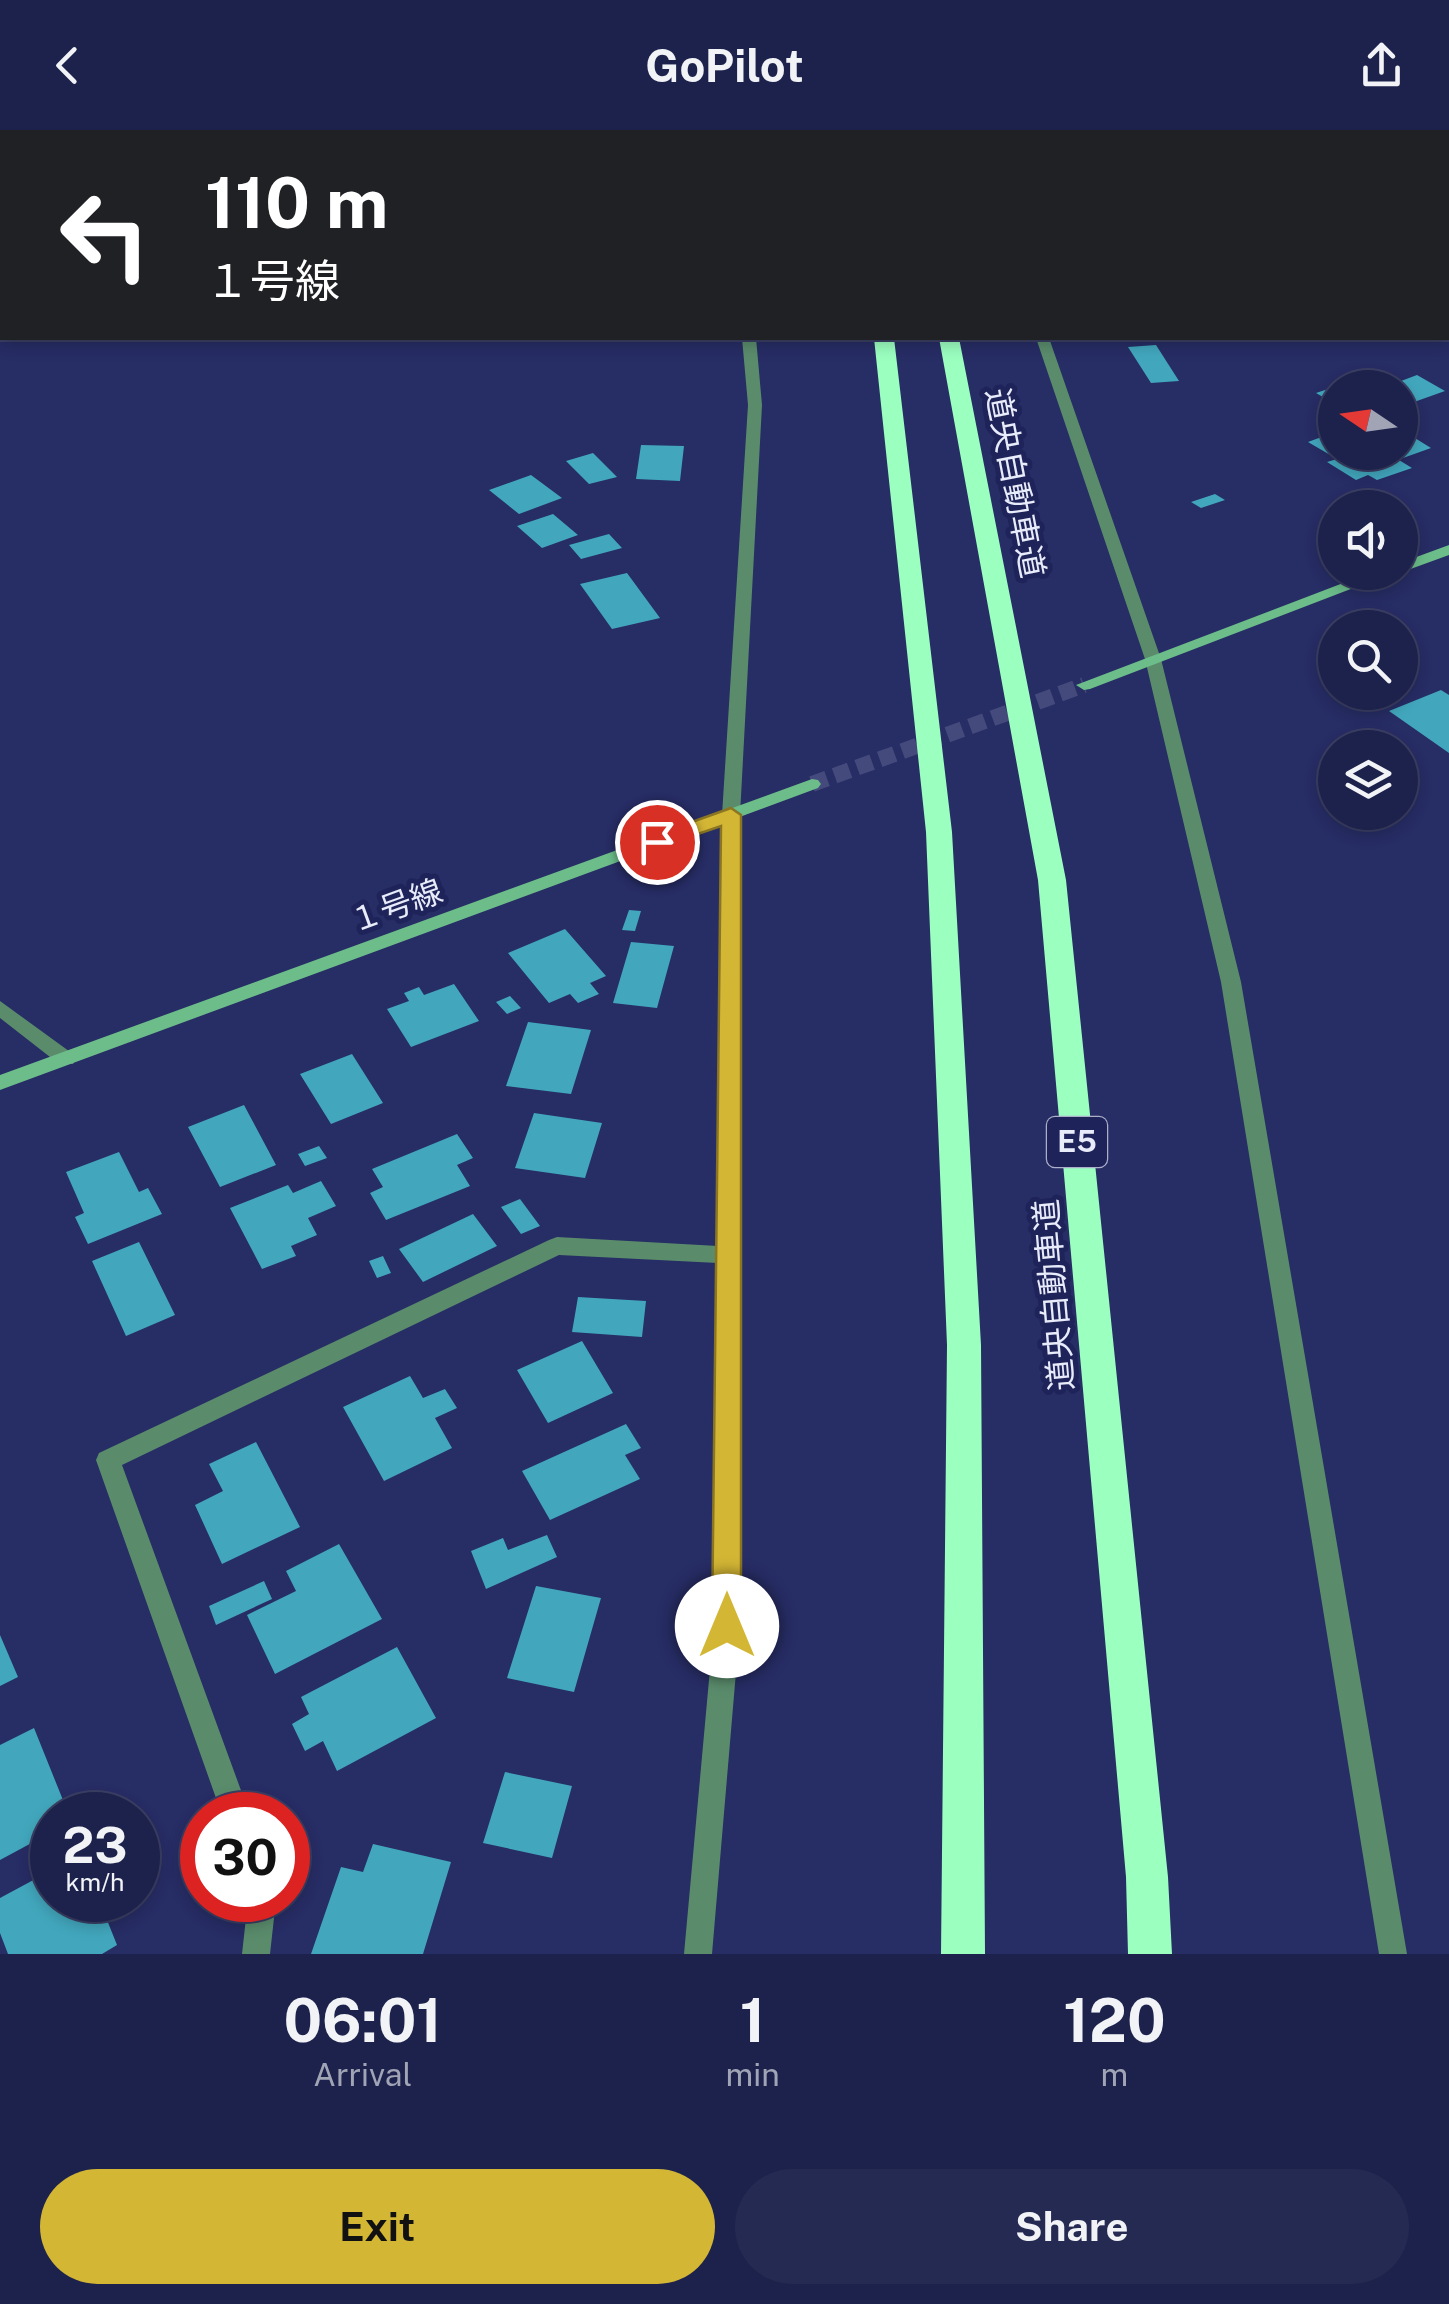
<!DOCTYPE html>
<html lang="en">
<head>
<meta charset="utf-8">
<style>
  body { margin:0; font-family:"Public Sans","Noto Sans JP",sans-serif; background:#252a53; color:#f1f3f6; height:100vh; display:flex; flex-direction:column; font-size:38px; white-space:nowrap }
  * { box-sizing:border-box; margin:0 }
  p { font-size:32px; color:#a0a4b5 }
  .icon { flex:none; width:55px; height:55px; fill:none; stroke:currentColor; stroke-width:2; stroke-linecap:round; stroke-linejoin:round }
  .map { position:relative; height:1824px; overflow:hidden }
  .sheet { display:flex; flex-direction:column; background:#1d224c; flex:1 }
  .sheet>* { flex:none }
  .banner { position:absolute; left:0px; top:0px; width:1450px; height:210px; box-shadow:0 5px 15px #0003,0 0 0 2px #3b3f64; background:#202124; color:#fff; overflow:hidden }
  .needle { width:65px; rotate:283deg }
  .controls { position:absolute; left:1318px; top:240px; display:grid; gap:20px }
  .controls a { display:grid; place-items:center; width:100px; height:100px; border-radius:50%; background:#1d224c; box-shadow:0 5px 15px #0003,0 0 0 2px #3b3f64; font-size:50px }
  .speed { position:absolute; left:30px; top:1662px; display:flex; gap:20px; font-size:50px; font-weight:700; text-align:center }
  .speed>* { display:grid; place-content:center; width:130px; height:130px; border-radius:50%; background:#1d224c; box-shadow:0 5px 15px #0003,0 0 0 2px #3b3f64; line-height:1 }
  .speed small { font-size:25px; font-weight:400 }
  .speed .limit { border:15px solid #d22; background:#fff; color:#111 }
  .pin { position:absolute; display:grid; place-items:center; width:85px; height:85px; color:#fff; margin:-42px; border:5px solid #fff; border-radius:50%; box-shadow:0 2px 10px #0007 }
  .me { position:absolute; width:110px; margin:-55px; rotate:0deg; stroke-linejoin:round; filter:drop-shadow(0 0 8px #0008) }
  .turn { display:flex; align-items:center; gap:35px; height:210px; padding:0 40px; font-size:45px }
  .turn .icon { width:130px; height:130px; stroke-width:2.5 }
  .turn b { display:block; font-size:70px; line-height:85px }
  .eta { display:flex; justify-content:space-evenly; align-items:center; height:170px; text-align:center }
  .eta b { font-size:60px; font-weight:700; line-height:70px }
  .primary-button { display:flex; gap:20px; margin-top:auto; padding:20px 40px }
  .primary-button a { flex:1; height:115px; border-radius:60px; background:#d4b635; color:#111; font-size:40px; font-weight:700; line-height:115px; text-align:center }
  .primary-button a+a { background:#252a53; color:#f1f3f6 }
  header { display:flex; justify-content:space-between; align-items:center; height:130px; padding:0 40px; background:#1d224c; font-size:45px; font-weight:700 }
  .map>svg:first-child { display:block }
  .building { fill:#42a7bd }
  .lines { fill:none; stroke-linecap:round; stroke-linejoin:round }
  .secondary-tunnel { stroke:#444a7b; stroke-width:16; stroke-dasharray:16 8; stroke-linecap:butt }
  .street { fill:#5a8c6c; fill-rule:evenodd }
  .secondary { fill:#6cbd8a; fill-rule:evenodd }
  .highway { fill:#9bffc0; fill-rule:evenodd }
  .route { fill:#d4b635; stroke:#8a7622; stroke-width:2.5 }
  .labels { text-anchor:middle; stroke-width:10; stroke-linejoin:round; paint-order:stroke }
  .shield { fill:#1e2359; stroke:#abafc9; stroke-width:2.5 }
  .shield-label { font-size:30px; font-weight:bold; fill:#e8ebf9 }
  .street-label { font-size:32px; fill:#e8ebf9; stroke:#1e2359 }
</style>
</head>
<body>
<header><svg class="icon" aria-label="back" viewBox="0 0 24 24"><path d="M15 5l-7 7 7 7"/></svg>GoPilot<svg class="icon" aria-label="share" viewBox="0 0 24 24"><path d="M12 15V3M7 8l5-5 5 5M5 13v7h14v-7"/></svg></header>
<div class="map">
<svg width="1449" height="1824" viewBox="0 0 1449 1824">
  <rect width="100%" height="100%" fill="#272d65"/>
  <!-- building -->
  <path class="building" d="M1156,215L1179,251L1151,253L1128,217Z
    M1417,245L1445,261L1400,277V258L1385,257Z
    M1358,249L1373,258H1335V274L1316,263Z
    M1335,302V322H1386L1412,338L1377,350L1368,345L1356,350L1327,332L1337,329L1308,312Z
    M1410,305L1431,318L1403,328L1394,322H1400V309Z
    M641,315L684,316L680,351L636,349Z
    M593,323L617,347L589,354L566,331Z
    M531,345L562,368L519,384L489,360Z
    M1215,364L1225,370L1201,378L1191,372Z
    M553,384L578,405L542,418L517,396Z
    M609,404L622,418L581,429L569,415Z
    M627,443L660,488L612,499L580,454Z
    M1441,560L1449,565V623L1389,581Z
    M629,780L641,781L635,801L622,800Z
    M565,799L606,846L590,853L599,864L578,873L570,864L549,873L508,823Z
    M631,812L674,816L657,878L613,873Z
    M454,854L479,891L411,917L387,879L409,871L404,863L419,857L424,865Z
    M510,866L521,878L507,884L496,872Z
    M528,892L591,900L571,964L506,956Z
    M352,924L383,973L331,994L300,944Z
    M244,975L276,1035L220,1057L188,997Z
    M534,983L602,993L585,1048L515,1038Z
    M457,1004L473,1028L457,1035L470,1056L386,1090L370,1063L383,1057L372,1039Z
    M319,1016L327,1028L305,1036L298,1024Z
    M119,1022L139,1062L148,1058L162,1084L88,1114L75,1087L84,1083L66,1042Z
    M321,1051L336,1076L308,1088L317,1105L291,1116L296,1126L262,1139L230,1078L288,1055L293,1063Z
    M520,1069L540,1096L521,1104L501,1077Z
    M473,1084L497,1116L423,1152L399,1119Z
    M139,1112L175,1185L126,1206L92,1131Z
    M383,1126L391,1143L377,1148L369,1131Z
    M578,1167L646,1171L642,1207L572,1202Z
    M582,1211L613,1263L548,1293L517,1240Z
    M410,1246L423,1268L445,1259L457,1278L435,1288L452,1318L384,1351L343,1277Z
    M626,1294L641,1318L625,1325L640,1349L550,1390L522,1341Z
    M256,1312L300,1397L222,1434L195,1375L223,1361L209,1334Z
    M547,1405L557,1427L486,1459L471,1421L503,1408L508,1420Z
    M339,1414L382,1489L275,1544L247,1485L296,1461L286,1441Z
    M264,1451L272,1469L216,1495L209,1476Z
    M536,1456L601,1468L574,1562L507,1548Z
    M0,1505L18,1547L0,1556Z
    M397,1517L436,1588L337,1641L323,1611L305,1621L292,1594L309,1584L301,1567Z
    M34,1598L69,1685H52V1702L0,1730V1615Z
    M505,1642L572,1656L552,1728L483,1713Z
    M373,1714L451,1732L423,1824H311L341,1737L363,1742Z
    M52,1740V1770H99L117,1815L102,1824H8L0,1803V1768Z"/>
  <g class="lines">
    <!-- secondary-tunnel -->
    <path class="secondary-tunnel" d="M812,654L1084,555"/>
    <!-- street -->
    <path class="street" d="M725,0H737L738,2H727Z
      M967,0H979V2H968Z
      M742,208H756L762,275L740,685V1495L712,1824H684L714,1495L718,1133L559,1125L122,1335L250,1685H222L96,1330L99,1323L549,1110L557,1107L718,1116L722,685L748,275Z
      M1036,208H1049L1161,529L1241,852L1407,1824H1379L1221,852L1145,529Z
      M0,871L73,924L76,929L73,934H59L0,888Z
      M248,1770H276L270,1824H242Z"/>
    <!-- secondary -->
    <path class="secondary" d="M1449,415V425L1405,441L1400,443V433Z
      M1372,442H1395L1090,559L1084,560L1076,555Z
      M812,649L818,650L821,654L818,658L0,960V945Z"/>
    <!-- highway -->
    <path class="highway" d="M816,0H832L833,2H817Z
      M879,0H895L896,2H880Z
      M874,208H894L952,702L981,1215L985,1824H941L947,1215L926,702Z
      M939,208H959L1066,750L1168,1747L1172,1824H1128L1126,1747L1038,750Z"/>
  </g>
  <!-- route -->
  <path class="route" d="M731,678L741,685V1496L737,1505L727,1509L716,1505L712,1496L721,696L657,718L647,712L650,707Z"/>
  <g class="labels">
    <!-- shield labels -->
    <rect class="shield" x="1047" y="987" width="60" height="50" rx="8"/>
    <g class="shield-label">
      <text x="1077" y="1022">E5</text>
    </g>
    <!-- street labels -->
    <g class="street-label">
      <text transform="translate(1015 353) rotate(79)" y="11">道央自動車道</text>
      <text transform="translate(396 776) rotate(-20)" y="11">１号線</text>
      <text transform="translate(1054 1165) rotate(-95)" y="11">道央自動車道</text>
    </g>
  </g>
</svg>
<div class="controls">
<a><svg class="needle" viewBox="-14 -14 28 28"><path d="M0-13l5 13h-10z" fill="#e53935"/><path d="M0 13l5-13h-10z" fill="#a0a4b5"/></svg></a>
<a><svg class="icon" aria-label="sound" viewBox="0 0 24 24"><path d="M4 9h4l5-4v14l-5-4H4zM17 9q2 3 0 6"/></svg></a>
<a><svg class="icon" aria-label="search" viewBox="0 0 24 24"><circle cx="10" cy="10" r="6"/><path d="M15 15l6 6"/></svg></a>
<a><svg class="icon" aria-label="layers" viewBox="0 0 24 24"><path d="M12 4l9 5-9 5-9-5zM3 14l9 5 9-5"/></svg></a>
</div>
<div class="speed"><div>23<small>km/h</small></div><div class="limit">30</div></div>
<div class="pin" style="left:657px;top:712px;background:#d93025"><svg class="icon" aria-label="arrive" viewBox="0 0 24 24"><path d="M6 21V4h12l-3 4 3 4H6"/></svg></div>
<svg class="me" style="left:727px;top:1496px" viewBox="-20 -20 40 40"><circle r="19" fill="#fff"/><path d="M0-13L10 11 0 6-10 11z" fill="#d4b635"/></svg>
<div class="banner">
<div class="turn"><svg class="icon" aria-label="left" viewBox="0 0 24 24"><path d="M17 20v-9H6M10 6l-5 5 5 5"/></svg><div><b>110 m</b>１号線</div></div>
</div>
</div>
<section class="sheet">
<div class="eta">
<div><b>06:01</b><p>Arrival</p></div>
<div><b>1</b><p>min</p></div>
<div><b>120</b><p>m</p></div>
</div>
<div class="primary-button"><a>Exit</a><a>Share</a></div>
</section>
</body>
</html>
